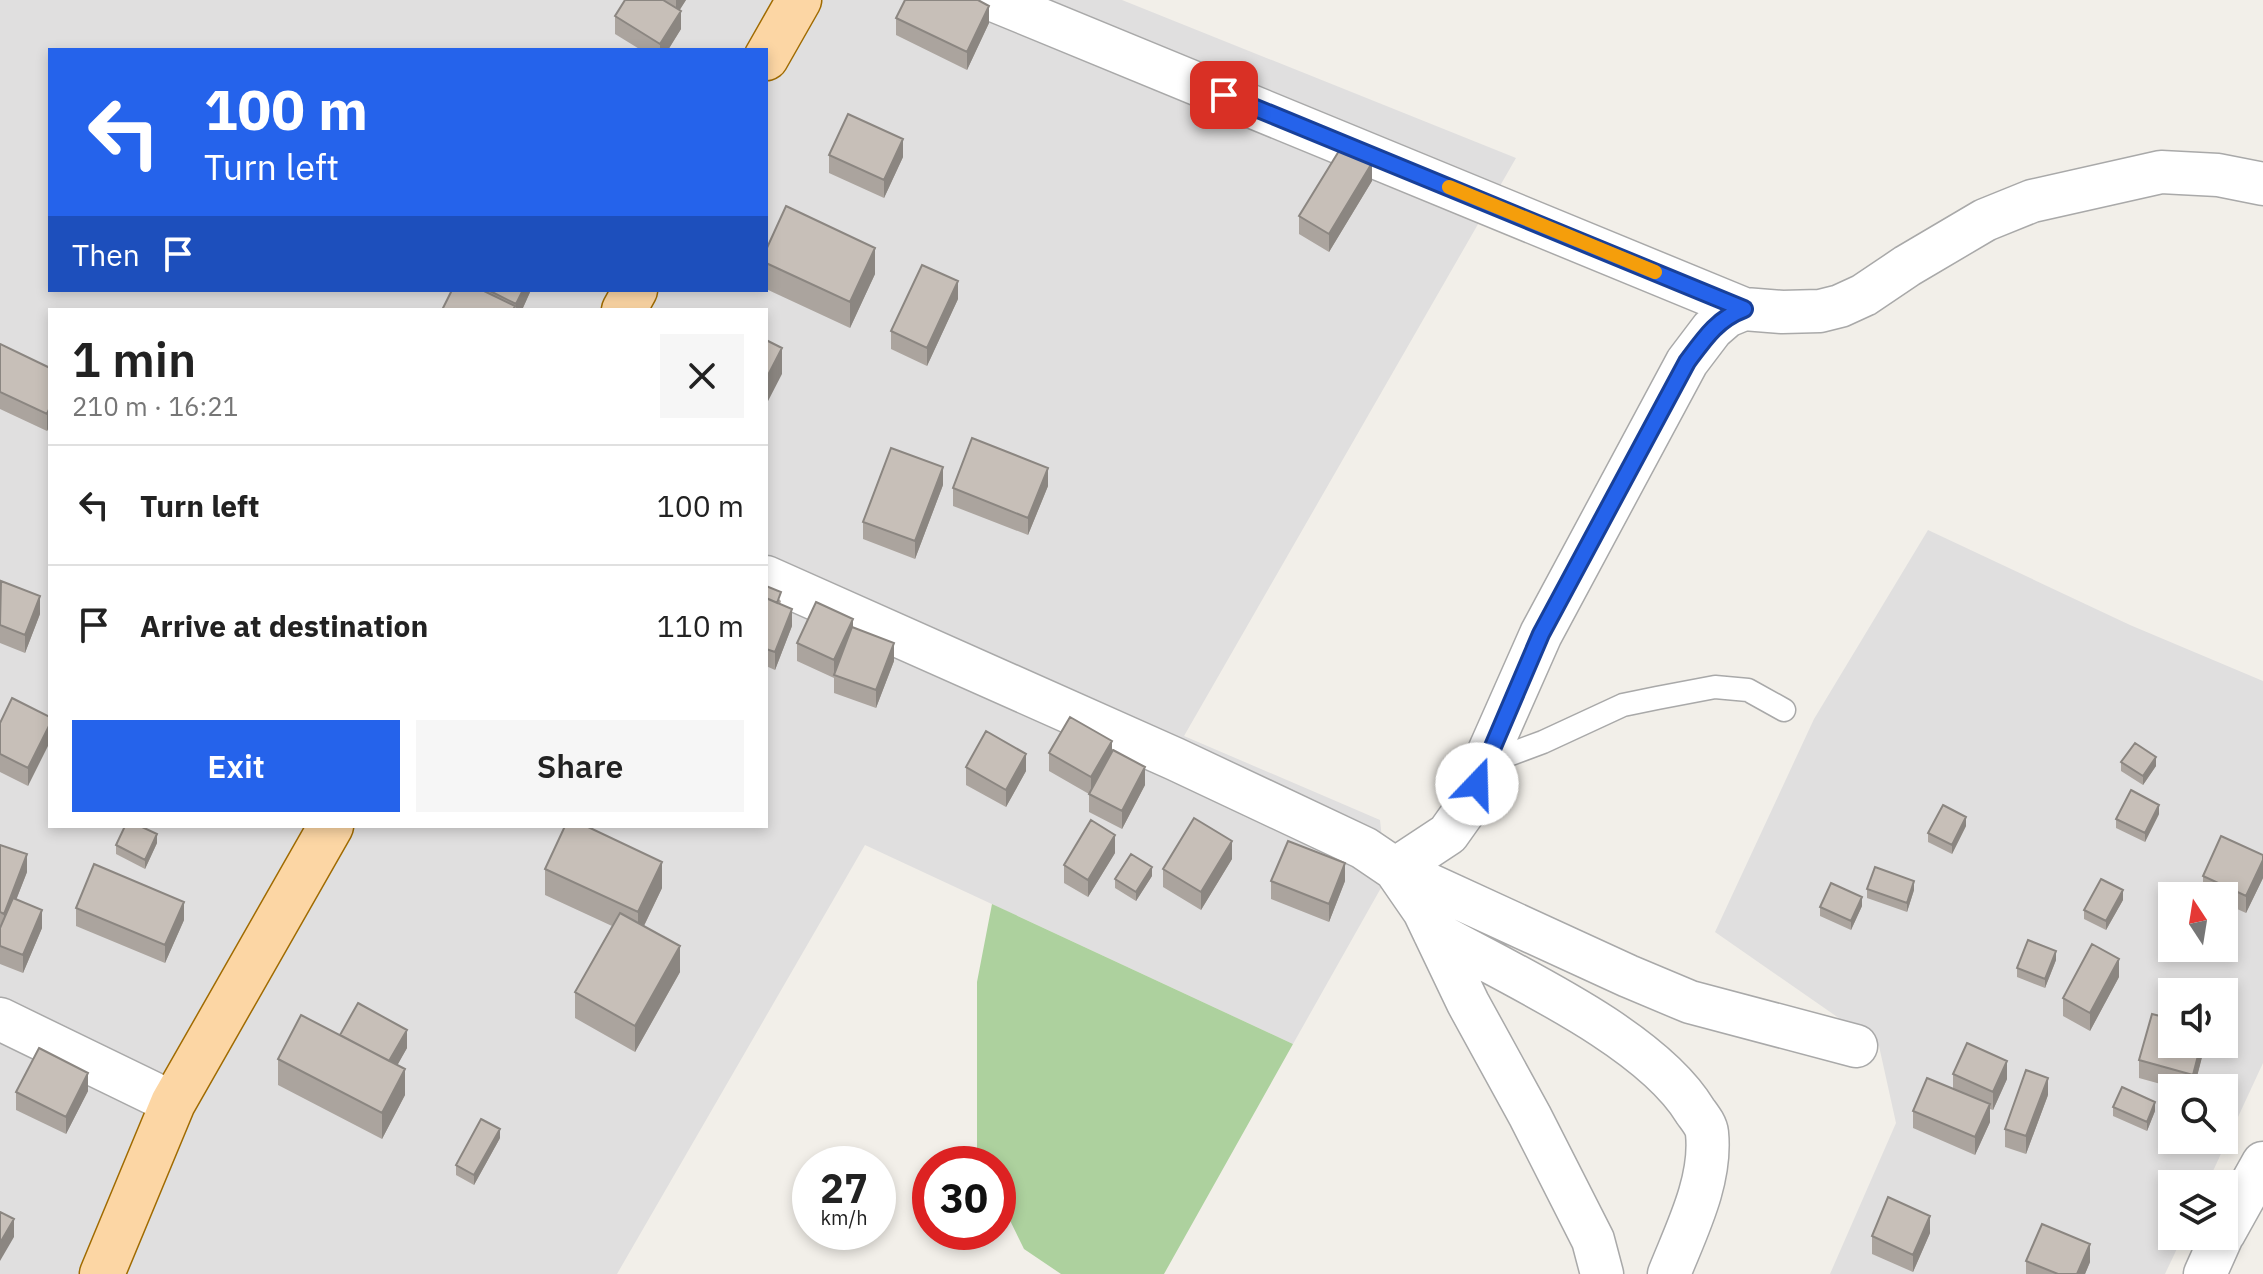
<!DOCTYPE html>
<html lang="en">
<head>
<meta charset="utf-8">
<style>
  body { margin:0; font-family:"IBM Plex Sans",sans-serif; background:#f6f6f6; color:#222; height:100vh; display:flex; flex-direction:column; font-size:30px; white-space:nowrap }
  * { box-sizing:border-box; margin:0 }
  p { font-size:26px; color:#767676 }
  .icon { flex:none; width:44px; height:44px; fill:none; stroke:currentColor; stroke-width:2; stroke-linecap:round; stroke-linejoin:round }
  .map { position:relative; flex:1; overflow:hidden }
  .details { position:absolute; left:48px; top:308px; width:720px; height:520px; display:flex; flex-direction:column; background:#fff; border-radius:0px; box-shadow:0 4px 12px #0003 }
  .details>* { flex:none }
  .banner { position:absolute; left:48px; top:48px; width:720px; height:244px; border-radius:0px; box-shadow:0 4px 12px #0003; background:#2563eb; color:#fff; overflow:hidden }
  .needle { width:52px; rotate:348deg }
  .buttons { position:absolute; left:2158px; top:882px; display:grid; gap:16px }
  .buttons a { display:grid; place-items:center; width:80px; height:80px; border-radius:0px; background:#fff; box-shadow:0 4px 12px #0003; font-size:40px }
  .speed { position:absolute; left:792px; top:1146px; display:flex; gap:16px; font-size:40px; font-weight:700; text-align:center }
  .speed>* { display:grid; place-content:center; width:104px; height:104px; border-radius:50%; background:#fff; box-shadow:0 4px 12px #0003; line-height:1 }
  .speed small { font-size:20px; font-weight:400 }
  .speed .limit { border:12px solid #d22; background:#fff; color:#111 }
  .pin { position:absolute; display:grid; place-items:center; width:68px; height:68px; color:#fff; margin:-34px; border-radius:16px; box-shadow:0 4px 12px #0006 }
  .me { position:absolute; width:88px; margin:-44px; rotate:21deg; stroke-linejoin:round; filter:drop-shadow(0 0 6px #0008) }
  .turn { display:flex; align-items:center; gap:28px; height:168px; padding:0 24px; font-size:36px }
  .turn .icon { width:104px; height:104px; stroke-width:2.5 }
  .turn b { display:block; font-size:56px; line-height:68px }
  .then { display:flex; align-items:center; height:76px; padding:0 24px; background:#0003; gap:16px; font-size:30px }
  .round { display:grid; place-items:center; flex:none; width:84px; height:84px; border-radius:0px; background:#f6f6f6 }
  .summary { display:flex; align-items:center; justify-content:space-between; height:136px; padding:0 24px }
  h1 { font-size:48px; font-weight:600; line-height:60px }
  .action { display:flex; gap:16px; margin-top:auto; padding:16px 24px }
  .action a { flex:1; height:92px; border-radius:0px; background:#2563eb; color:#fff; font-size:32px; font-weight:600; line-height:92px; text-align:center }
  .action a+a { background:#f6f6f6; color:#222 }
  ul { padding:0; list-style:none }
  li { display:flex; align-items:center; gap:24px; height:120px; padding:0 24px; border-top:2px solid #e0e0e0 }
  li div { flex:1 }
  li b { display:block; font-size:30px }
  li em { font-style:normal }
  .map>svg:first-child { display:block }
  .residential { fill:#e0dfdf; fill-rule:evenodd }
  .forest { fill:#add19e }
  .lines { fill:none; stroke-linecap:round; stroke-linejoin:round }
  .lane-casing { stroke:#a9a9a9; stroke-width:25 }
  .street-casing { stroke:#a9a9a9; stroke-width:45 }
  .primary-casing { stroke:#a06b00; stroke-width:47 }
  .lane { stroke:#fff; stroke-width:22 }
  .street { stroke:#fff; stroke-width:42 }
  .primary { stroke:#fcd6a4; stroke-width:44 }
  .wall { fill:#aba49e }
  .shaded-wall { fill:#8b8681 }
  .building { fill:#c7bfb8; stroke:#8b8681; stroke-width:2 }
  .route-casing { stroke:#184099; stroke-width:20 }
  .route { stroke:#2563eb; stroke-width:14 }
  .slow { stroke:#f59e0b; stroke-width:14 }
</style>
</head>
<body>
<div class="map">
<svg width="2263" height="1274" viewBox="0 0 2263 1274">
  <rect width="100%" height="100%" fill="#f2efe9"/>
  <!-- residential -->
  <path class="residential" d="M0,0H1122L1516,158L1184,736L1380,820L1386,879L1293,1044L865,845L617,1274H0ZM50,50H766V290H50ZM50,310H766V826H50Z
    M1928,530L2130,625L2263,681V1063L2207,1184H2172V1236H2183L2165,1274H1830L1896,1123L1879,1046L1715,932L1814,719ZM2172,896H2224V948H2172ZM2172,992H2224V1044H2172ZM2172,1088H2224V1140H2172Z"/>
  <!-- forest -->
  <path class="forest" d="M992,904L1293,1044L1164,1274H1061L1024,1249L998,1196V1164H982L977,1153V982Z"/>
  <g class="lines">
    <!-- lane casing -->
    <g class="lane-casing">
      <path id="lane" d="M1484,764L1543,742L1623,705L1657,698L1715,687L1748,690L1784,710"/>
    </g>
    <!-- street casing -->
    <g class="street-casing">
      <path id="street" d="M993,0L1744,309
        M766,577L1175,759L1364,848L1395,869L1424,911L1468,1003L1530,1116L1593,1240L1602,1274
        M1434,932C1511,975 1650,1037 1695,1111C1700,1118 1706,1125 1707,1133C1712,1181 1686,1231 1669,1274
        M0,1019L173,1103
        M1856,1046L1690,1002L1628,976L1395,869L1448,834L1470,803L1483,765L1541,634L1687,362L1712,329L1727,316L1744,309L1782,312L1820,311L1840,306L1864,295L1907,266L1985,220L2032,201L2161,172L2218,175L2263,184
        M2224,1233L2263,1163
        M2205,1274L2222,1236"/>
    </g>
    <!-- primary casing -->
    <g class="primary-casing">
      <path id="primary" d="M766,58L799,0
        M624,310L635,290
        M102,1274L173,1103L331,826"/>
    </g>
    <!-- lane -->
    <use href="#lane" class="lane"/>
    <!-- street -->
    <use href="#street" class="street"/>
    <!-- primary -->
    <use href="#primary" class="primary"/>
  </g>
  <!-- wall -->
  <path class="wall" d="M625,0H686L679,10L681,29L668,50H641L615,34V16Z
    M896,18L989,23L967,70L896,35Z
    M829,155L903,157L884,198L829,173Z
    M1372,181L1329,252L1299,234V216Z
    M766,250L875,274L850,328L766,289Z
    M452,290H531L522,310H442Z
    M958,299L927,366L891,349V331Z
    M0,344L50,368V425L47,431L0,409Z
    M943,485L915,559L863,539V522Z
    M1048,486L1028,535L953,506V488Z
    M0,583L40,614L25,653L0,643Z
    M766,586L781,601L780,604L792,626L775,670L766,666Z
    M853,627L894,661L876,708L834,693V678L797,661V643Z
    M50,717L28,786L0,772V723Z
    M1112,752L1145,785L1122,829L1089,812V794L1049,771V753Z
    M2121,762L2156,766L2143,785L2121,771Z
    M966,767L1026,771L1006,807L966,785Z
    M2159,814L2145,842L2116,828V819Z
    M1966,826L1952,854L1928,842V833Z
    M157,843L145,869L116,854V845Z
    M0,845L27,872L16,900L42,928L23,973L0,964Z
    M1115,853L1088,897L1064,883V865Z
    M2263,855V878L2246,913L2224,903V896H2207L2203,894V876Z
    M1232,859L1201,910L1163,887V869Z
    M545,869L662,888L644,926L680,972L635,1052L575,1018V992L612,926L545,895Z
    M1152,876L1136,901L1115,888V879Z
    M1271,881H1345L1329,922L1271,899Z
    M1867,889L1914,890L1907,912L1867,898Z
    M2123,900L2106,930L2084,919V910Z
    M1862,906L1851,930L1820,916V907Z
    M76,908L184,920L165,963L76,926Z
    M2056,960L2045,988L2017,977V968Z
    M2119,977L2090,1031L2063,1016V998Z
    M340,1035L407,1048L397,1065L405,1095L382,1139L278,1085V1059Z
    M2205,1044L2194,1088H2175L2139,1078V1060Z
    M1953,1074L2007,1079L1993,1110L1990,1109V1122L1975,1155L1913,1128V1111L1953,1089Z
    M88,1091L66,1134L16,1110V1092Z
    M2048,1095L2026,1154L2005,1147V1129Z
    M2113,1107L2155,1111L2147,1131L2113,1116Z
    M500,1138L474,1185L456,1175V1165Z
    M1930,1233L1913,1272L1872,1254V1236Z
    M2026,1261L2090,1262L2085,1274H2026Z"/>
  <!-- shaded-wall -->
  <path class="shaded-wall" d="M676,0H686L676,16Z
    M989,6V23L967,70V52Z
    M681,11V29L668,50H660V44Z
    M903,139V157L884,198V180Z
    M1372,163V181L1329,252V234Z
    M875,248V274L850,328V302Z
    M958,281V299L927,366V348Z
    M523,290H531L522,310H516V304Z
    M782,348V374L766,405V379Z
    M50,407V425L47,431V414Z
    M943,467V485L915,559V541Z
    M1048,468V486L1028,535V518Z
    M40,596V614L25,653V635Z
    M792,609V626L775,670V652Z
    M853,619V637L834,675V678V660Z
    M894,643V661L876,708V690Z
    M50,724V742L28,786V768Z
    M1112,741V759L1091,795V777Z
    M1026,754V771L1006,807V790Z
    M2156,757V766L2143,785V776Z
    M1145,767V785L1122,829V811Z
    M2159,805V814L2145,842V833Z
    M1966,817V826L1952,854V845Z
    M157,834V843L145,869V860Z
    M1115,835V853L1088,897V880Z
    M1232,841V859L1201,910V892Z
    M27,854V872L4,931V914Z
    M2263,860V878L2246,913V896Z
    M662,862V888L638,938V912Z
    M1345,863V881L1329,922V904Z
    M1152,867V876L1136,901V892Z
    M1914,881V890L1907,912V903Z
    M2123,890V900L2106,930V921Z
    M1862,897V906L1851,930V921Z
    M184,902V920L165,963V945Z
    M42,910V928L23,973V955Z
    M680,946V972L635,1052V1026Z
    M2056,951V960L2045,988V979Z
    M2119,959V977L2090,1031V1013Z
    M407,1030V1048L388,1082V1064Z
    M2201,1044H2205V1046L2194,1088H2193V1075Z
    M2007,1061V1079L1993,1110V1092Z
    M405,1069V1095L382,1139V1113Z
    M88,1073V1091L66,1134V1117Z
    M2048,1078V1095L2026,1154V1136Z
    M2155,1102V1111L2147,1131V1122Z
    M1990,1104V1122L1975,1155V1137Z
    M500,1129V1138L474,1185V1175Z
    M1930,1216V1233L1913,1272V1255Z
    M14,1219V1237L0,1261V1243Z
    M2090,1244V1262L2085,1274H2077Z"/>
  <!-- building -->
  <path class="building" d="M625,0H663L681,11L660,44L615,16Z
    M905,0H978L989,6L967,52L896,18Z
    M848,114L903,139L884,180L829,155Z
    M1342,146L1372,163L1329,234L1299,216Z
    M786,206L875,248L850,302L766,263V250Z
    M922,265L958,281L927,348L891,331Z
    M452,290H482L515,306L513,310H442Z
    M488,290H523L516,304Z
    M766,340L782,348L766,379Z
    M0,344L50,368V407L47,414L0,392Z
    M972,438L1048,468L1028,518L953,488Z
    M891,448L943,467L915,541L863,522Z
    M1,581L40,596L25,635L0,625Z
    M766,586L781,592L777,603L766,598Z
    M766,598L792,609L775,652L766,649Z
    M816,602L853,619L834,660L797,643Z
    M852,627L894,643L876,690L834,675Z
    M12,698L50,717V724L28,768L0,754V723Z
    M1070,717L1112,741L1091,777L1049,753Z
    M986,731L1026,754L1006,790L966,767Z
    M2135,743L2156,757L2143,776L2121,762Z
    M1113,750L1145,767L1122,811L1089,794Z
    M2131,790L2159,805L2145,833L2116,819Z
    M1943,805L1966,817L1952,845L1928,833Z
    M1194,818L1232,841L1201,892L1163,869Z
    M1091,820L1115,835L1088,880L1064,865Z
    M125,826H140L157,834L145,860L116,845Z
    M565,826H586L662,862L638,912L545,869Z
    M2221,836L2263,855V860L2246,896L2203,876Z
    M1288,841L1345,863L1329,904L1271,881Z
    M0,845L27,854L4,914L0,912Z
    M1131,854L1152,867L1136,892L1115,879Z
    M94,864L184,902L165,945L76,908Z
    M1875,867L1914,881L1907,903L1867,889Z
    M2101,879L2123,890L2106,921L2084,910Z
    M1831,883L1862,897L1851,921L1820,907Z
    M13,898L42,910L23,955L0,946V928Z
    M620,913L680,946L635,1026L575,992Z
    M2028,940L2056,951L2045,979L2017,968Z
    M2092,944L2119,959L2090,1013L2063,998Z
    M358,1003L407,1030L389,1061L340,1035Z
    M2152,1014L2172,1019V1044H2201L2193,1075L2139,1060Z
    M301,1015L405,1069L382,1113L278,1059Z
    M1967,1043L2007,1061L1993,1092L1953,1074Z
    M39,1048L88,1073L66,1117L16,1092Z
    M2026,1070L2048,1078L2026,1136L2005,1129Z
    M1927,1078L1990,1104L1975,1137L1913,1111Z
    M2122,1087L2155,1102L2147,1122L2113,1107Z
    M481,1119L500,1129L474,1175L456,1165Z
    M1888,1197L1930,1216L1913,1255L1872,1236Z
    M0,1212L14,1219L0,1243Z
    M2042,1224L2090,1244L2077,1274H2058L2026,1261Z"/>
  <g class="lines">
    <!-- route casing -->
    <g class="route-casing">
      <path id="route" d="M1224,95L1744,309C1717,319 1704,339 1687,362L1541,634L1477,784"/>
    </g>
    <!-- route -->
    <use href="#route" class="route"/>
    <!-- slow -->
    <path class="slow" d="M1449,187L1655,272"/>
  </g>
</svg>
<div class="buttons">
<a><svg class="needle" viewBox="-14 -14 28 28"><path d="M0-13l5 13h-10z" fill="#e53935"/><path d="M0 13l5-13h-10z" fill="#767676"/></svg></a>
<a><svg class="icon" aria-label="sound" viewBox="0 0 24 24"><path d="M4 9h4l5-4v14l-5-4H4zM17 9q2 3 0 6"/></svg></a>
<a><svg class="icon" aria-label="search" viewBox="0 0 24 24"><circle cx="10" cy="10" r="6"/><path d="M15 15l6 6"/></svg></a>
<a><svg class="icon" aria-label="layers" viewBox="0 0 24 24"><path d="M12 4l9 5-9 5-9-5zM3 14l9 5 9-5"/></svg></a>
</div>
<div class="speed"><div>27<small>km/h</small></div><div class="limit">30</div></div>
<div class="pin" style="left:1224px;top:95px;background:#d93025"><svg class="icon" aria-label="arrive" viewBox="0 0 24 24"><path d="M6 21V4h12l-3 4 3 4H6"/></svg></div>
<svg class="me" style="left:1477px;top:784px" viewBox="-20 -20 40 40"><circle r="19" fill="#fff"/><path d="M0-13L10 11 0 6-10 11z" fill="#2563eb"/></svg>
<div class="banner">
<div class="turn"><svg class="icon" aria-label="left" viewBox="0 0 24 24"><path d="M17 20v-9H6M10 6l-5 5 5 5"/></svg><div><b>100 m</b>Turn left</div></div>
<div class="then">Then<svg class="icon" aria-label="arrive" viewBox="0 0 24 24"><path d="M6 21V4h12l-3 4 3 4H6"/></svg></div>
</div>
<section class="details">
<div class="summary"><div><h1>1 min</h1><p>210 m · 16:21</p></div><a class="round"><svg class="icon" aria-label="close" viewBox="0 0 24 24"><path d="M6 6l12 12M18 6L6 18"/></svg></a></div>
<ul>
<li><svg class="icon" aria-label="left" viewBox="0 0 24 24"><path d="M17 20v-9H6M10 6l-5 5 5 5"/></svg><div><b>Turn left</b></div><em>100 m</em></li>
<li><svg class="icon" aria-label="arrive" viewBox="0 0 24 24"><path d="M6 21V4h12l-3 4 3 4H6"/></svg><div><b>Arrive at destination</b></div><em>110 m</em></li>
</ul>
<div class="action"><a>Exit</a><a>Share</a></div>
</section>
</div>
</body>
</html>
